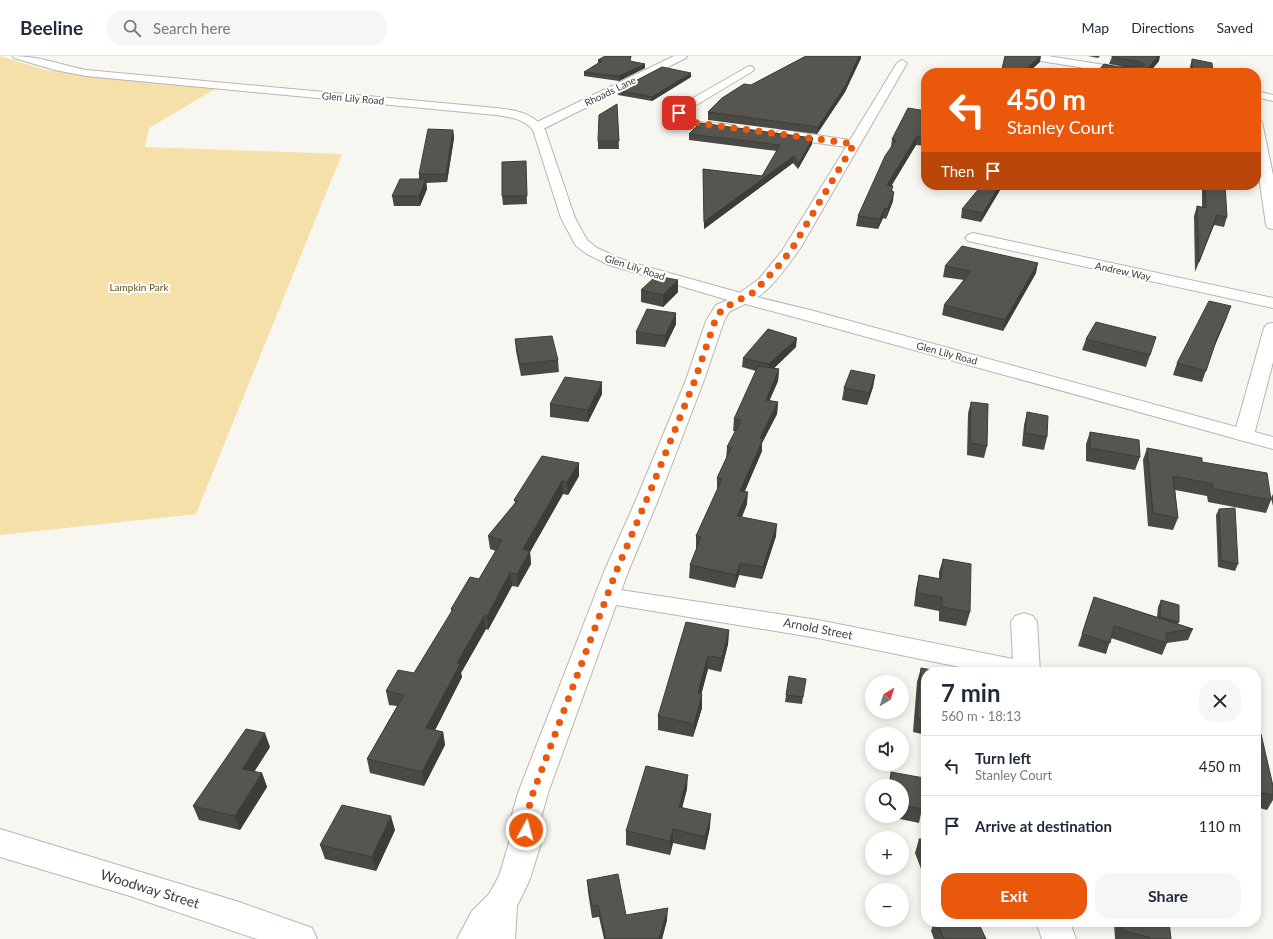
<!DOCTYPE html>
<html lang="en">
<head>
<meta charset="utf-8">
<style>
  body { margin:0; font-family:Lato,sans-serif; background:#f6f6f7; color:#1f2937; height:100vh; display:flex; flex-direction:column; font-size:15px; white-space:nowrap }
  * { box-sizing:border-box; margin:0 }
  p { font-size:13px; color:#747a83 }
  .icon { flex:none; width:22px; height:22px; fill:none; stroke:currentColor; stroke-width:2; stroke-linecap:round; stroke-linejoin:round }
  .map { position:relative; flex:1; overflow:hidden }
  .sheet { position:absolute; left:921px; top:611px; width:340px; height:260px; display:flex; flex-direction:column; background:#fff; border-radius:16px; box-shadow:0 2px 10px #0003 }
  .sheet>* { flex:none }
  .guide { position:absolute; left:921px; top:12px; width:340px; height:122px; border-radius:16px; box-shadow:0 2px 10px #0003; background:#ea580c; color:#fff; overflow:hidden }
  .needle { width:26px; rotate:38deg }
  .controls { position:absolute; left:865px; top:619px; display:grid; gap:8px }
  .controls a { display:grid; place-items:center; width:44px; height:44px; border-radius:50%; background:#fff; box-shadow:0 2px 10px #0003; font-size:20px }
  .pin { position:absolute; display:grid; place-items:center; width:34px; height:34px; color:#fff; margin:-17px; border-radius:8px; box-shadow:0 2px 6px #0006 }
  .me { position:absolute; width:44px; margin:-22px; rotate:7deg; stroke-linejoin:round; filter:drop-shadow(0 0 3px #0008) }
  .turn { display:flex; align-items:center; gap:14px; height:84px; padding:0 20px; font-size:18px }
  .turn .icon { width:52px; height:52px; stroke-width:2.5 }
  .turn b { display:block; font-size:28px; line-height:34px }
  .then { display:flex; align-items:center; height:38px; padding:0 20px; background:#0003; gap:8px; font-size:15px }
  .round { display:grid; place-items:center; flex:none; width:42px; height:42px; border-radius:16px; background:#f6f6f7 }
  .head { display:flex; align-items:center; justify-content:space-between; height:68px; padding:0 20px }
  h1 { font-size:24px; font-weight:700; line-height:30px }
  .button { display:flex; gap:8px; margin-top:auto; padding:8px 20px }
  .button a { flex:1; height:46px; border-radius:16px; background:#ea580c; color:#fff; font-size:16px; font-weight:700; line-height:46px; text-align:center }
  .button a+a { background:#f6f6f7; color:#1f2937 }
  ul { padding:0; list-style:none }
  li { display:flex; align-items:center; gap:12px; height:60px; padding:0 20px; border-top:1px solid #e0e1e3 }
  li div { flex:1 }
  li b { display:block; font-size:15px }
  li em { font-style:normal }
  header { display:flex; align-items:center; gap:24px; box-sizing:border-box; height:56px; padding:0 20px; background:#fff; border-bottom:1px solid #e0e1e3 }
  header strong { font-size:19px }
  nav { display:flex; gap:22px; margin-inline-start:auto; font-size:14px }
  .search { width:280px; height:36px; background:#f6f6f7; display:flex; align-items:center; gap:10px; box-sizing:border-box; padding:0 14px; border-radius:16px; color:#747a83; font-size:15px }
  .map>svg:first-child { display:block }
  .green { fill:#f5e0aa }
  .lines { fill:none; stroke-linecap:round; stroke-linejoin:round }
  .street-casing { stroke:#b8b6b1; stroke-width:2 }
  .secondary-casing { stroke:#b8b6b1; stroke-width:2 }
  .street { fill:#fff; fill-rule:evenodd }
  .secondary { fill:#fff; fill-rule:evenodd }
  .wall { fill:#4b4945 }
  .shaded-wall { fill:#3d3c38 }
  .building { fill:#575550; stroke:#3d3c38 }
  .route { stroke:#ea580c; stroke-width:7; stroke-dasharray:0 12.6 }
  .labels { text-anchor:middle; stroke-width:4; stroke-linejoin:round; paint-order:stroke }
  .far-street-label { font-size:10px; fill:#3c3b39; stroke:#fff }
  .far-park-label { font-size:10px; fill:#634e0b; stroke:#fff }
  .street-label { font-size:12px; fill:#3c3b39; stroke:#fff }
  .near-street-label { font-size:14px; fill:#3c3b39; stroke:#fff }
</style>
</head>
<body>
<header>
<strong>Beeline</strong>
<div class="search"><svg class="icon" aria-label="search" viewBox="0 0 24 24"><circle cx="10" cy="10" r="6"/><path d="M15 15l6 6"/></svg>Search here</div>
<nav><a>Map</a><a>Directions</a><a>Saved</a></nav>
</header>
<div class="map">
<svg width="1273" height="883" viewBox="0 0 1273 883">
  <rect width="100%" height="100%" fill="#f8f6f0"/>
  <!-- green -->
  <path class="green" d="M0,0L45,14L60,16L217,32L149,72L145,91L342,98L196,458L0,479Z"/>
  <g class="lines">
    <!-- street casing -->
    <g class="street-casing">
      <path id="street" d="M674,0H687L686,2L541,74H533L531,71L533,68Z
        M1023,0H1048L1136,14L1141,17H1116L1028,3Z
        M902,4L907,7L801,191C789,208 760,252 737,247L735,243L737,239L759,223L782,195L846,91L782,82L778,81L776,78L778,75L782,74L850,84L897,7Z
        M749,10L753,11L754,13L753,15L688,54L684,58C694,70 718,66 732,69L734,72L732,75L728,76C711,74 683,75 672,60L674,55L679,50Z
        M1256,35L1273,39V45L1256,41Z
        M1256,62L1260,63L1262,66L1273,119V173L1268,172L1266,169L1256,99Z
        M973,177L1273,242V252L968,185L965,182L968,179Z
        M1273,267V306L1254,379L1251,383L1244,385L1237,383L1234,379L1264,272L1267,268Z
        M607,532L818,564L1013,603L1011,566L1015,560L1024,557L1033,560L1037,566L1040,616H984L818,582L598,546L595,540L598,534Z
        M0,773L239,846L312,872L317,883H257L130,840L0,801Z
        M1036,866H1070L1076,883H1042Z"/>
    </g>
    <!-- secondary casing -->
    <g class="secondary-casing">
      <path id="secondary" d="M13,0C38,0 62,9 86,14L496,52C515,54 534,57 545,74L575,162L587,184L597,192L621,203L644,210L748,239L810,254L1273,381V393L798,262L745,248L729,256L724,265L704,324L658,444L628,516L548,737L541,762V787L530,823L517,850L515,883H457L472,855L489,838L499,820L509,787L511,762L518,737L604,516L636,444L686,324L706,265L716,249L728,244L609,209L587,198L576,190L561,162L533,74C524,63 510,61 496,59L86,20L55,14L14,2Z"/>
    </g>
    <!-- street -->
    <use href="#street" class="street"/>
    <!-- secondary -->
    <use href="#secondary" class="secondary"/>
  </g>
  <!-- wall -->
  <path class="wall" d="M806,0H861V2L845,36L817,78L708,64V56L751,29Z
    M1088,0H1100L1098,2Z
    M1112,1L1159,5L1149,17H1098V15L1118,11H1124L1109,8Z
    M1192,3L1213,17H1190V11Z
    M598,4L645,12L619,25L584,20V16L598,7Z
    M691,21L652,45L618,39V34Z
    M617,48L619,93H598V85Z
    M926,55V90L916,89L892,129L893,145L886,163L883,162L878,173L856,170L858,160L891,91L892,83Z
    M453,74L454,82L447,126L426,127L427,133L420,150H394L392,140L419,123V118Z
    M689,78L812,88L798,113L793,107L704,173L703,113L762,120L777,95L689,84Z
    M526,113L527,148L503,149L502,140Z
    M1003,129L981,166L961,162L962,153Z
    M1202,129H1225L1227,161L1224,171L1214,169L1195,216L1194,160L1197,150L1202,151Z
    M945,210L1036,217L1003,275L942,259L944,249L964,224L943,221Z
    M641,234L678,236L663,251L641,246Z
    M1227,261L1215,289L1202,326L1173,319L1177,307Z
    M676,268L665,291L636,288V276Z
    M515,283L558,304L559,316L521,320L516,295Z
    M1086,283L1152,293L1146,311L1082,294Z
    M796,291L774,312L779,313L778,325L769,345L778,346L777,358L762,387V395L744,436L747,448L742,461L776,480L762,523L739,519L735,532L689,522L690,509L697,492H696V480L717,434V422L726,403L727,391L735,375H733L734,363L756,315L742,311L743,302Z
    M875,319L873,331L867,349L842,344L844,332Z
    M602,338L588,366L550,361V348Z
    M971,346L987,390L984,402L967,399L968,357Z
    M1027,356L1047,381L1044,394L1022,390L1024,369Z
    M1090,376L1140,401L1135,414L1086,405V388Z
    M1147,392L1202,406L1271,444L1266,457L1208,446L1207,440L1175,434L1178,462L1173,474L1148,470L1143,404Z
    M579,407V420L568,439L563,438L530,496L531,508L518,531L512,530L488,574L486,573L461,617L462,621L435,674L443,676L445,689L424,730L370,717L367,703L397,650L389,649L386,635L414,617L452,556L451,553L479,523L496,495L490,493L488,480L515,447L514,444Z
    M1273,438V450L1271,442Z
    M1219,453L1238,508L1235,515L1218,511L1216,459Z
    M943,503L970,556L966,570L939,565V555L914,550L916,533L919,519L939,523V516Z
    M1094,541L1157,561L1158,551L1161,544L1179,566L1178,568L1193,573L1188,584L1167,587L1162,599L1111,582L1106,598L1078,590Z
    M729,574L728,588L721,616L708,613L701,638H702V652L693,681L658,674V660Z
    M921,612L926,616V679L913,676L917,626Z
    M789,620L803,641L802,648L785,646Z
    M1256,677L1273,730V744L1267,754L1256,751Z
    M270,691L254,716L262,717L267,731L240,774L199,764L193,750Z
    M891,716L922,753L919,767L886,760H902V730H888Z
    M687,733L682,751L710,771L705,794L673,787L670,799L626,789V775Z
    M395,774L376,815L325,803L320,789Z
    M919,783H926V826L915,797Z
    M587,824L626,859L667,864L662,883H604L599,861L592,862L588,836Z
    M934,866H978L986,883H934L931,875Z
    M1114,866H1169L1171,883H1115Z"/>
  <!-- shaded-wall -->
  <path class="shaded-wall" d="M859,0H861V2L845,36L817,78L818,71Z
    M1040,0H1041L1040,6L1028,17H1026L1030,9Z
    M1158,0H1160L1159,5L1149,17H1144Z
    M645,8V12L619,25V20Z
    M691,17V21L652,45V41Z
    M453,74L454,82L447,126L446,118Z
    M917,80L916,89L886,138L887,129Z
    M813,82L812,88L798,113L799,107Z
    M794,100L793,107L704,173V166Z
    M426,123L427,133L420,150L419,140Z
    M1000,129H1003L981,166L983,157Z
    M894,136L893,145L886,163L888,153Z
    M885,152L883,162L878,173L880,163Z
    M1217,159L1214,169L1195,216L1199,206Z
    M1038,207L1036,217L1003,275L1005,264Z
    M678,224V236L663,251V239Z
    M1231,250L1227,261L1213,294L1217,282Z
    M676,257V268L665,291V280Z
    M797,282L796,291L768,318L769,308Z
    M779,313L778,325L765,355L766,344Z
    M875,319L873,331L867,349L869,337Z
    M602,326V338L588,366V354Z
    M778,346L777,358L762,387V395L740,447V435L760,382Z
    M579,407V420L568,439L567,426Z
    M562,425L563,438L530,496L531,508L518,531L517,518L523,493Z
    M748,436L747,448L737,472V460Z
    M777,468L776,480L762,523L763,511Z
    M740,507L739,519L735,532L736,519Z
    M510,517L512,530L488,574L487,560Z
    M484,560L486,573L461,617L462,621L429,686L426,672L457,607Z
    M729,574L728,588L721,616L722,602Z
    M708,600V613L698,651V637Z
    M702,638V652L693,681L694,668Z
    M443,676L445,689L424,730L422,716Z
    M265,677L270,691L247,727L242,713Z
    M262,717L267,731L240,774L235,760Z
    M688,719L687,733L679,764V751Z
    M711,758L710,771L705,794V781Z
    M391,760L395,774L376,815L372,801Z
    M673,773V787L670,799V785Z
    M668,852L667,864L662,883H659Z"/>
  <!-- building -->
  <path class="building" d="M605,0H631L630,5L645,8L619,20L584,16L602,5L598,4Z
    M806,0H859L846,29L818,71L708,56L722,42L744,28L751,29Z
    M1005,0H1040L1030,9L1026,17H1001Z
    M1112,0H1158L1144,17H1098V15L1104,8L1118,11L1144,10V8L1138,5L1112,1Z
    M1192,3L1212,7L1213,17H1192Z
    M662,11L691,17L652,41L618,34Z
    M617,48L619,85H598L599,59Z
    M908,52L926,55V65L924,70L926,68V81L917,80L887,129L893,130L891,135L894,136L888,153L885,152L880,163L858,160L885,100L896,84L892,83Z
    M700,67L813,82L799,107L794,100L704,166L703,113L762,120L780,89L689,78Z
    M428,73L453,74L446,118H419Z
    M526,105L527,140H502V106Z
    M400,123H426L419,140H392Z
    M982,129H1000L983,157L962,153Z
    M1205,129H1225L1227,161L1217,159L1199,206L1197,150L1206,152Z
    M962,190L1038,207L1005,264L944,249L971,215L945,210Z
    M656,220L678,224L663,239L641,234Z
    M1209,245L1231,250L1217,282L1206,315L1177,307Z
    M647,253L676,257L665,280L636,276Z
    M1096,266L1156,281L1150,299L1086,283Z
    M768,273L797,282L769,308L743,302Z
    M552,280L558,304L520,308L515,283Z
    M758,310L779,313L766,344L778,346L760,382L763,383L740,435L748,436L737,460L777,468L763,511L740,507L736,519L690,509L701,481L696,480L722,423L717,422L731,392L727,391L741,364L734,363Z
    M851,314L875,319L869,337L844,332Z
    M565,321L602,326L588,354L550,348Z
    M971,346L988,348L987,390L970,387Z
    M1027,356L1048,360L1047,381L1025,377Z
    M1090,376L1139,384L1140,401L1090,392Z
    M1147,392L1202,402V406L1267,417L1271,444L1213,433V428L1173,420L1178,462L1153,457Z
    M542,400L579,407L567,426L562,425L523,493L530,495L517,518L510,517L487,560H484L457,607L460,608L426,672L443,676L422,716L367,703L404,639L386,635L398,614L414,617L453,553H451L470,521L479,523L502,484L488,480L517,445L514,444Z
    M1235,452L1238,508L1221,504L1219,453Z
    M943,503L971,508L970,556L942,551V541L917,537L919,519L941,523Z
    M1094,541L1193,573L1166,577L1167,587L1114,570L1110,587L1082,578Z
    M1161,544L1179,549V566L1160,561Z
    M686,566L729,574L722,602L708,600L698,637L702,638L694,668L658,660Z
    M921,612L942,616H926V664L917,662Z
    M789,620L806,623L803,641L786,639Z
    M246,673L265,677L242,713L262,717L235,760L193,750Z
    M1256,677L1261,678L1273,730V739L1256,736Z
    M646,710L688,719L679,751L711,758L705,781L673,773L670,785L626,775Z
    M891,716L924,722L922,753L902,749V730H890Z
    M342,749L391,760L372,801L320,789Z
    M919,783H926V801Z
    M618,818L626,859L668,852L659,883H606L598,849L592,850L587,824Z
    M937,866H978L986,883H944Z
    M1122,866H1169L1171,883H1149V881L1123,875Z"/>
  <g class="lines">
    <!-- route -->
    <path class="route" d="M526,774V762L533,737L616,516L652,431L695,324L715,265L722,253L754,236L782,206L793,191L854,88L690,66L682,64L678,60L679,57"/>
  </g>
  <g class="labels">
    <!-- far-street labels -->
    <g class="far-street-label">
      <text transform="translate(610 35) rotate(-26)" y="4">Rhoads Lane</text>
      <text transform="translate(353 42) rotate(5)" y="4">Glen Lily Road</text>
      <text transform="translate(635 211) rotate(18)" y="4">Glen Lily Road</text>
      <text transform="translate(1123 215) rotate(12)" y="4">Andrew Way</text>
      <text transform="translate(947 297) rotate(15)" y="4">Glen Lily Road</text>
    </g>
    <!-- far-park labels -->
    <g class="far-park-label">
      <text x="139" y="235">Lampkin Park</text>
    </g>
    <!-- street labels -->
    <g class="street-label">
      <text transform="translate(818 573) rotate(11)" y="4">Arnold Street</text>
    </g>
    <!-- near-street labels -->
    <g class="near-street-label">
      <text transform="translate(150 833) rotate(17)" y="5">Woodway Street</text>
    </g>
  </g>
</svg>
<div class="controls">
<a><svg class="needle" viewBox="-14 -14 28 28"><path d="M0-13l5 13h-10z" fill="#e53935"/><path d="M0 13l5-13h-10z" fill="#747a83"/></svg></a>
<a><svg class="icon" aria-label="sound" viewBox="0 0 24 24"><path d="M4 9h4l5-4v14l-5-4H4zM17 9q2 3 0 6"/></svg></a>
<a><svg class="icon" aria-label="search" viewBox="0 0 24 24"><circle cx="10" cy="10" r="6"/><path d="M15 15l6 6"/></svg></a>
<a>+</a>
<a>−</a>
</div>
<div class="pin" style="left:679px;top:57px;background:#d93025"><svg class="icon" aria-label="arrive" viewBox="0 0 24 24"><path d="M6 21V4h12l-3 4 3 4H6"/></svg></div>
<svg class="me" style="left:526px;top:774px" viewBox="-20 -20 40 40"><circle r="17" fill="#ea580c" stroke="#fff" stroke-width="3"/><path d="M0-11L8 9 0 5-8 9z" fill="#fff"/></svg>
<div class="guide">
<div class="turn"><svg class="icon" aria-label="left" viewBox="0 0 24 24"><path d="M17 20v-9H6M10 6l-5 5 5 5"/></svg><div><b>450 m</b>Stanley Court</div></div>
<div class="then">Then<svg class="icon" aria-label="arrive" viewBox="0 0 24 24"><path d="M6 21V4h12l-3 4 3 4H6"/></svg></div>
</div>
<section class="sheet">
<div class="head"><div><h1>7 min</h1><p>560 m · 18:13</p></div><a class="round"><svg class="icon" aria-label="close" viewBox="0 0 24 24"><path d="M6 6l12 12M18 6L6 18"/></svg></a></div>
<ul>
<li><svg class="icon" aria-label="left" viewBox="0 0 24 24"><path d="M17 20v-9H6M10 6l-5 5 5 5"/></svg><div><b>Turn left</b><p>Stanley Court</p></div><em>450 m</em></li>
<li><svg class="icon" aria-label="arrive" viewBox="0 0 24 24"><path d="M6 21V4h12l-3 4 3 4H6"/></svg><div><b>Arrive at destination</b></div><em>110 m</em></li>
</ul>
<div class="button"><a>Exit</a><a>Share</a></div>
</section>
</div>
</body>
</html>
